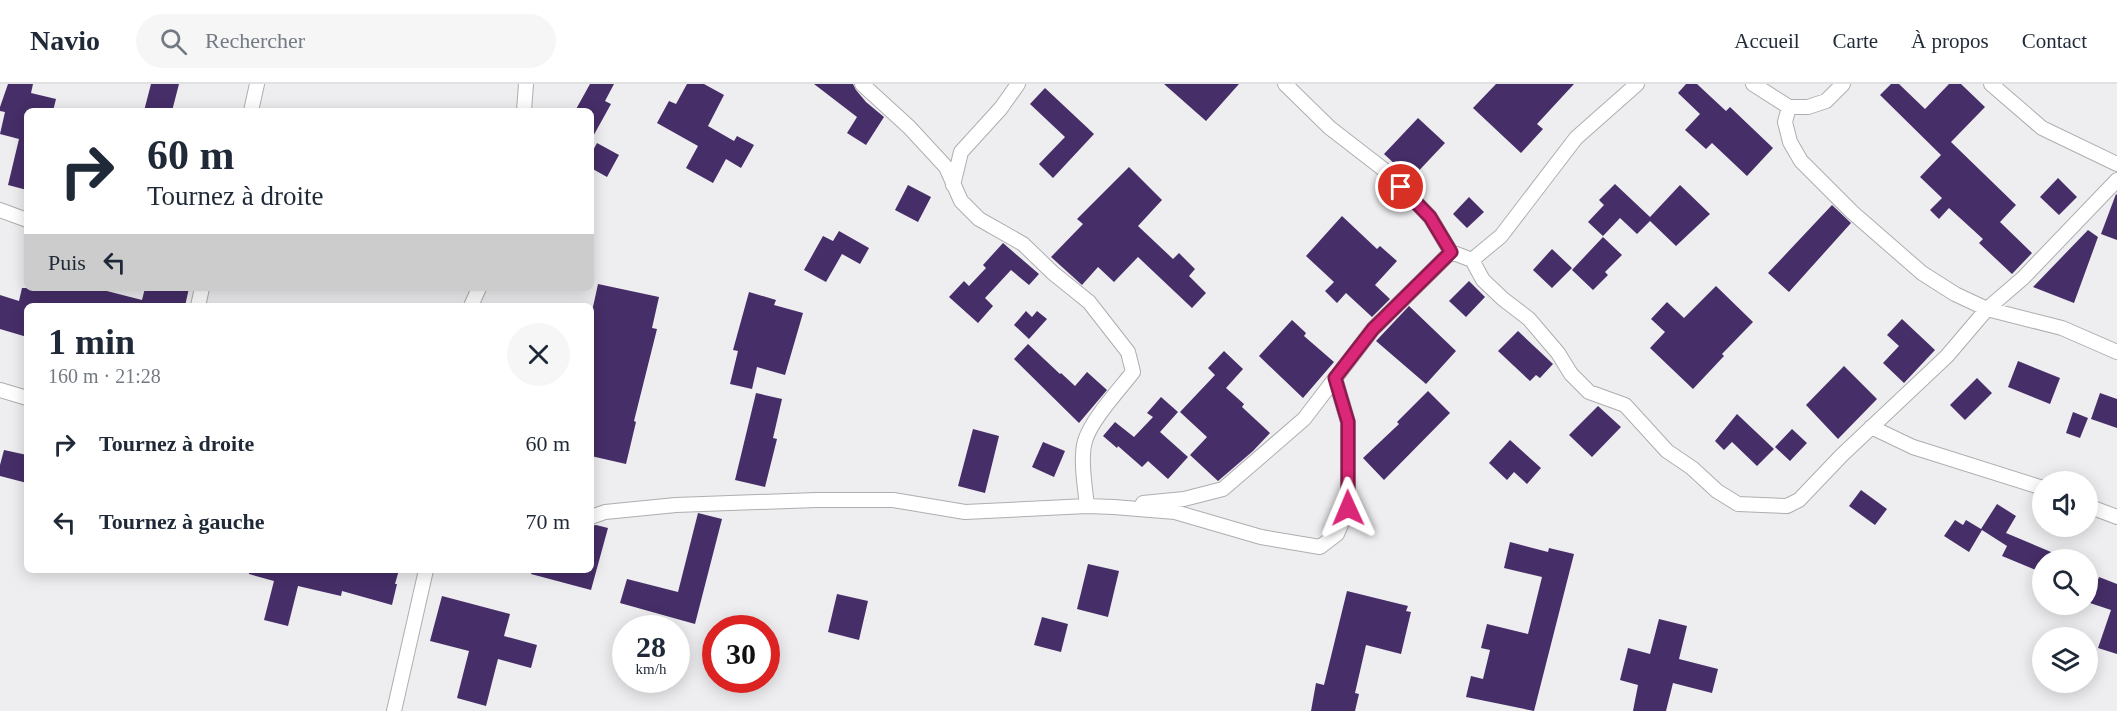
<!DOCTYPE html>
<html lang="fr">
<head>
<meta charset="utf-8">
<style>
  body { margin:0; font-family:"Times New Roman",serif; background:#f6f6f7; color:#1f2937; height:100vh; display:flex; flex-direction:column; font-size:22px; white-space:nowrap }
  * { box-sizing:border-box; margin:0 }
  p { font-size:20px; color:#747a83 }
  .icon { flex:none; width:33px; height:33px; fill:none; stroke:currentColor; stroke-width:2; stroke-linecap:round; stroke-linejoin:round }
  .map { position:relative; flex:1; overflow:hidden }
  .panel { position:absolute; left:24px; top:219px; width:570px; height:270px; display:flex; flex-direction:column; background:#fff; border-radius:9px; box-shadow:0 3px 15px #0003 }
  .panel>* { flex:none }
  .banner { position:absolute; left:24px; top:24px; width:570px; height:183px; border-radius:9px; box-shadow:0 3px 15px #0003; background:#fff; color:#1f2937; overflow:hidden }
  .buttons { position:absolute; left:2032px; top:387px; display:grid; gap:12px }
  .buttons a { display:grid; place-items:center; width:66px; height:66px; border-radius:50%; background:#fff; box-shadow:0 3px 15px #0003; font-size:30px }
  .speed { position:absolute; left:612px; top:531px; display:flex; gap:12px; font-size:30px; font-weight:700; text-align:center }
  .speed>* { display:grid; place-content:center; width:78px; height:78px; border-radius:50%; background:#fff; box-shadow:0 3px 15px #0003; line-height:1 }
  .speed small { font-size:15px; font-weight:400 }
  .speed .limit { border:9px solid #d22; background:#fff; color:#111 }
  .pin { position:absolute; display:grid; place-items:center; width:51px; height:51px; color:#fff; margin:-26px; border:3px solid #fff; border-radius:50%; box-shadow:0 2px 6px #0007 }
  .me { position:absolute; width:66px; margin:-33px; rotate:359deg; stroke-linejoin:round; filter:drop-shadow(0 0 4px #0008) }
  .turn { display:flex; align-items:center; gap:21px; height:126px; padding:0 24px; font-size:27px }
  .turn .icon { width:78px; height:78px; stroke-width:2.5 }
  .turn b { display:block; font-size:42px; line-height:51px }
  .then { display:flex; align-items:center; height:57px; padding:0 24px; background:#0003; gap:12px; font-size:22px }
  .round { display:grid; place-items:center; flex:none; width:63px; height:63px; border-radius:32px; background:#f6f6f7 }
  .summary { display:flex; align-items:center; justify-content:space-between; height:102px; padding:0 24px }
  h1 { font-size:36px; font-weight:700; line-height:45px }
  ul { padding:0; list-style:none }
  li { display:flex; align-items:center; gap:18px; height:78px; padding:0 24px }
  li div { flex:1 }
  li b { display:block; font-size:22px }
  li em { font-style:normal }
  header { display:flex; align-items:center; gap:36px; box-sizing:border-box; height:84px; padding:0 30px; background:#fff; border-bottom:2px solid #e0e1e3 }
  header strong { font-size:28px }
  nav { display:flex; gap:33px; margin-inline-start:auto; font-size:21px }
  .search { width:420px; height:54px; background:#f6f6f7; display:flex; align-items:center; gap:15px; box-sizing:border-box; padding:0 21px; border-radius:33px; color:#747a83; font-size:22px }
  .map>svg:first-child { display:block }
  .building { fill:#462e68 }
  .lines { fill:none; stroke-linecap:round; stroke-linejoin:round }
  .street-casing { stroke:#aeadb0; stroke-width:16 }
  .street { stroke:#fff; stroke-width:14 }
  .route-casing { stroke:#8e194d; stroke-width:15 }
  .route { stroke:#db2777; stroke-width:10 }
</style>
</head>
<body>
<header>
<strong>Navio</strong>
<div class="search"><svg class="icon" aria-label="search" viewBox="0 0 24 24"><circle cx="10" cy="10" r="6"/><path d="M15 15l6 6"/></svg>Rechercher</div>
<nav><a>Accueil</a><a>Carte</a><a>À propos</a><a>Contact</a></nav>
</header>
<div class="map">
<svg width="2117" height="627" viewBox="0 0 2117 627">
  <rect width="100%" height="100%" fill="#eeedf0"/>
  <!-- building -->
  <path class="building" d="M8,0H33L31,9L56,15L53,27H27V106L8,101L19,55L0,50L5,28L0,27V23Z
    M151,0H179L172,27H144Z
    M590,0H614L605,17L611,20L591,56V27H575Z
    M687,0H704L724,11L708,42L734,57L737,52L754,61L741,84L726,75L713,99L686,84L698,62L657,39L669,17L676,20Z
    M814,0H853L856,6L866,18L884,33L866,61L847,49L857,33Z
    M1164,0H1239L1206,37Z
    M1496,0H1574L1537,40L1543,45L1521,69L1473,24Z
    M1686,0H1697L1726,27L1730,23L1773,64L1747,92L1712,59L1706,65L1685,46L1700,30L1678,9Z
    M1891,0H1899L1925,25L1949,0H1961L1985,23L1951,58L2016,121L2000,138L2032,169L2012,190L1979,159L1983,155L1949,124L1939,135L1930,126L1942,114L1920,93L1941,71L1880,11Z
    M1045,4L1094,50L1053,94L1039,80L1065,53L1030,20Z
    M1418,34L1445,59L1411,95L1384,70Z
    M597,59L619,71L607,93L591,84V70Z
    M1129,83L1162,116L1138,142L1173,175L1179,169L1195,185L1189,192L1206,209L1192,224L1138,173L1114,198L1098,183L1082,201L1051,173L1083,140L1077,135Z
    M2058,94L2077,113L2059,131L2040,113Z
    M1615,100L1650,133L1680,101L1710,130L1676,162L1650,137L1637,150L1620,134L1603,152L1588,138L1604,121L1599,116Z
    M908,101L931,113L918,138L895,126Z
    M2116,110L2117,111V156L2101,150Z
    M1469,113L1484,128L1467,144L1453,130Z
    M1832,121L1851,139L1789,208L1768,189Z
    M1342,132L1377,165L1380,162L1397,177L1375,201L1390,215L1372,233L1346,209L1337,219L1325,207L1334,198L1306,172Z
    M2088,146L2098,153L2074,219L2033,203Z
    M839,147L869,164L860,180L842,170L826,198L804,186L823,152L833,157Z
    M1603,153L1622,171L1605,188L1608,191L1593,206L1572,186Z
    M1003,159L1039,190L1029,201L1011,186L985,214L993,222L978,239L949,213L964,197L969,202L986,184L983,181Z
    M1552,165L1572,184L1552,204L1533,186Z
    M1469,197L1485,213L1466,233L1449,217Z
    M598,200L659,213L652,244L657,245L634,337L636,338L626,380L591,372V232Z
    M1716,202L1753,238L1722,270L1724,272L1693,305L1650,264L1665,248L1651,235L1667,218L1684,234Z
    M22,204H95L142,216L145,204H189L185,222H27V253L0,245V211L19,217Z
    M749,208L776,216L774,221L803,229L785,291L757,283L752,305L730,300L738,267L733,266Z
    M1409,222L1456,267L1426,300L1376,257Z
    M1026,227L1032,233L1037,227L1047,235L1029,255L1014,241Z
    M1902,235L1935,266L1904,299L1883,279L1899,262L1887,251Z
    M1292,236L1306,249L1304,252L1334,278L1303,314L1259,272Z
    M1518,247L1553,280L1540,294L1536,291L1530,297L1498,267Z
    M1028,260L1060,290L1061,289L1075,302L1087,288L1107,306L1079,339L1014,275Z
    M1224,267L1243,285L1226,304L1244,320L1242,323L1270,349L1253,367L1218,397L1190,371L1207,353L1180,328L1215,291L1208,284Z
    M2018,277L2060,294L2050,320L2008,303Z
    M1844,282L1877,315L1838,355L1806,321Z
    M1977,294L1992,309L1965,336L1950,321Z
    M1428,307L1450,329L1384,396L1363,374L1399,340L1397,338Z
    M756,309L782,315L773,354L777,355L765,403L735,396Z
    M2100,309L2117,315V344L2091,335Z
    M1161,313L1178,328L1160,348L1188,373L1168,395L1148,377L1142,383L1118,362L1117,364L1103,352L1115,338L1134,353L1153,333L1147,329Z
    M1598,322L1621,343L1592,373L1569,351Z
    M2073,328L2088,334L2080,354L2066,349Z
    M1737,330L1774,365L1757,382L1732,358L1724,366L1715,357Z
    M973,345L999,352L985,409L958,402Z
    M1792,345L1807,359L1790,377L1775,363Z
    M1510,356L1541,384L1527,400L1514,388L1507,396L1489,379Z
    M1043,358L1065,367L1054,393L1032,383Z
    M4,366L27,371V399L0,392V381Z
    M1861,406L1887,425L1875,441L1849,422Z
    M1997,420L2016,432L2006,449L2070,476H2043V489L2002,472L2007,462L1982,446L1969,468L1944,452L1955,436L1963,441L1966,436L1981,445Z
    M698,429L722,435L695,540L620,519L627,495L678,508Z
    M596,441L608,444L591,506L531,490L532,486H591V442Z
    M1510,458L1548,468L1549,464L1574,470L1534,627L1466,613L1471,592L1483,595L1490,566L1481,564L1487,540L1528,550L1542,493L1504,484Z
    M1088,480L1119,487L1108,533L1077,525Z
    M249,486H399L395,500H397L392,521L342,507L341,512L298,502L288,542L264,536L274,497L249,490Z
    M2099,493L2117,500V570L2098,564L2111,526L2090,519Z
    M1347,507L1408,522L1406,527L1411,528L1401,570L1366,561L1355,609L1359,610L1355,627H1311L1316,599L1324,601Z
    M837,510L868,517L859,556L828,548Z
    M442,512L510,530L504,552L537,561L531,584L498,575L486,622L457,614L469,567L430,557Z
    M1042,533L1068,540L1061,568L1034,561Z
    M1659,535L1687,542L1679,575L1718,585L1712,609L1673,599L1666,627H1633L1638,601L1620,596L1628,564L1650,570Z"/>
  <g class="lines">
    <!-- street casing -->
    <g class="street-casing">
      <path id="street" d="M862,0L909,43L946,83L961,117L979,135L1023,160L1053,189L1089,218L1128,268L1133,288C1119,306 1091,336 1085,357C1080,374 1085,403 1087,422
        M1285,0L1330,44L1387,88L1430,133L1451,168L1472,176L1501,152L1576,54L1637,0
        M1753,0L1789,23H1808L1826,17L1843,0
        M1991,0L2042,44L2117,80
        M1789,23L1785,38L1790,58L1801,77L1852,128L1922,189L1955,210L1987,225L2062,244L2117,268
        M251,27L257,0
        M524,27L526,0
        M953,101L961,68L1001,24L1018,0
        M0,126L27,136
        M1472,176L1483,196L1503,215L1529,235L1558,269L1571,290L1589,308L1625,321L1667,367L1692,384L1717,407L1738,420L1787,422L1799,416L1842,371L1947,272L1987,225L2023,194L2117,96
        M198,222L202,204
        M471,222L479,204
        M0,306L27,314
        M1871,343L1913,363L2043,404
        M1143,419L1184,415L1223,405L1304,335L1373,245L1451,168
        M2088,422L2117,433
        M591,433L605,428L676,421L816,416H893L965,428L1087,422L1114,423L1175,428L1261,453L1320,463L1337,450L1348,424V338L1335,294
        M394,627L426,486"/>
    </g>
    <!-- street -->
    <use href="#street" class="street"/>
  </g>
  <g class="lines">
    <!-- route casing -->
    <g class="route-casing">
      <path id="route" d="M1348,424V338L1335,294L1373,245L1451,168L1430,133L1401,103"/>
    </g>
    <!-- route -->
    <use href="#route" class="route"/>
  </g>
</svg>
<div class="buttons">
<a><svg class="icon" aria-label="sound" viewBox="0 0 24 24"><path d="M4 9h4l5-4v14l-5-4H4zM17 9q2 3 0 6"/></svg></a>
<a><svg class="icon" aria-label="search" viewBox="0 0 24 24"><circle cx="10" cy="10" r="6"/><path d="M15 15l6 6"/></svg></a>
<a><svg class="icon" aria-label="layers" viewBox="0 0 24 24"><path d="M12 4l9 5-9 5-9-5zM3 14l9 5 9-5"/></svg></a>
</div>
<div class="speed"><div>28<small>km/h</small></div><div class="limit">30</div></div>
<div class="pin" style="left:1401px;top:103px;background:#d93025"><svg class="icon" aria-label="arrive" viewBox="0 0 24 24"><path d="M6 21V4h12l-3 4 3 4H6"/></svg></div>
<svg class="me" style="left:1348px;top:424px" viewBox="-20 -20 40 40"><path d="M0-17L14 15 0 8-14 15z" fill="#db2777" stroke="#fff" stroke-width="4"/></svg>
<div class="banner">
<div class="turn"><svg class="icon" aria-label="right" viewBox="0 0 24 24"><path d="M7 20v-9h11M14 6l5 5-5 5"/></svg><div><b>60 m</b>Tournez à droite</div></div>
<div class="then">Puis<svg class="icon" aria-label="left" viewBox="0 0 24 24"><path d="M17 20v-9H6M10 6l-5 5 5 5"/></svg></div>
</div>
<section class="panel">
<div class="summary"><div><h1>1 min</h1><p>160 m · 21:28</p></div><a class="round"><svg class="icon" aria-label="close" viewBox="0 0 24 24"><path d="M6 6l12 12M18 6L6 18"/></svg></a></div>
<ul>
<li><svg class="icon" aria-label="right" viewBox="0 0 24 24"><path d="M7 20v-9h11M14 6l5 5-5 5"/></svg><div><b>Tournez à droite</b></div><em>60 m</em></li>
<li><svg class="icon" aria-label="left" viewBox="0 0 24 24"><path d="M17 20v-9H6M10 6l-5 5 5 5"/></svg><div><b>Tournez à gauche</b></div><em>70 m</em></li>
</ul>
</section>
</div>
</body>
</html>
